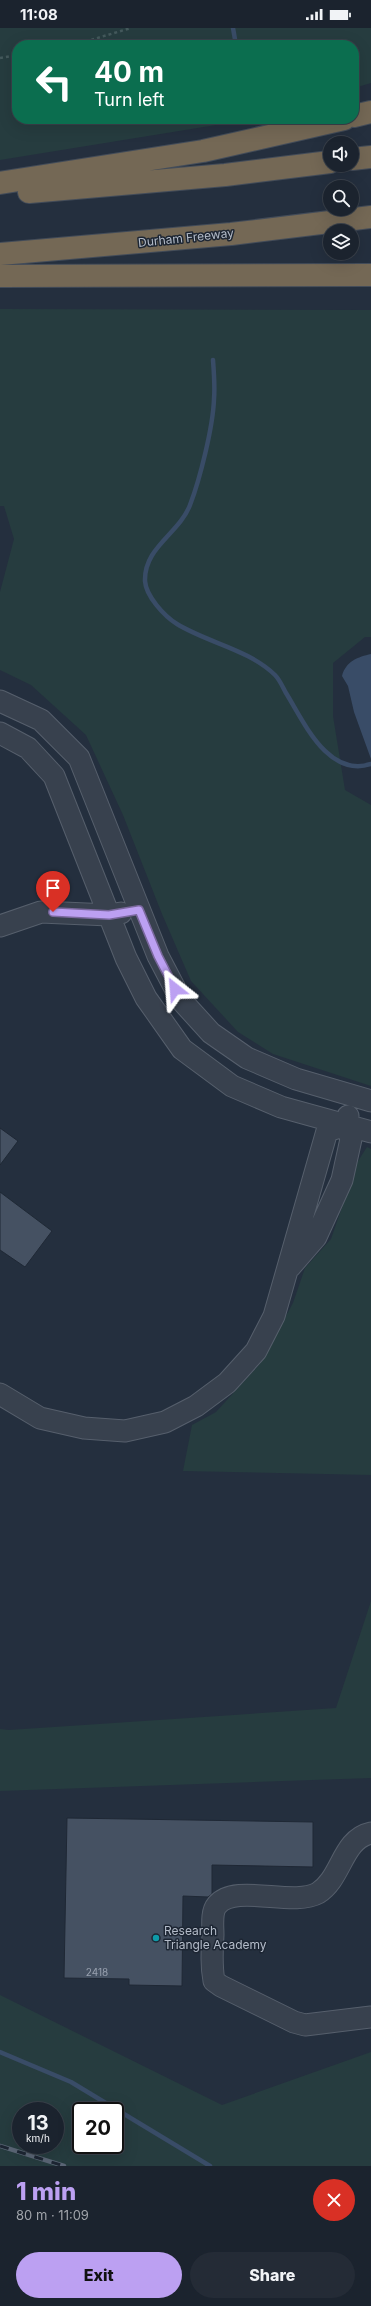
<!DOCTYPE html>
<html lang="en">
<head>
<meta charset="utf-8">
<style>
  body { margin:0; font-family:Inter,sans-serif; background:#242b36; color:#f1f3f6; height:100vh; display:flex; flex-direction:column; font-size:15px; white-space:nowrap }
  * { box-sizing:border-box; margin:0 }
  p { font-size:13px; color:#a0a4aa }
  .icon { flex:none; width:22px; height:22px; fill:none; stroke:currentColor; stroke-width:2; stroke-linecap:round; stroke-linejoin:round }
  .map { position:relative; height:2138px; overflow:hidden }
  .sheet { display:flex; flex-direction:column; background:#1b232e; flex:1 }
  .sheet>* { flex:none }
  .hud { position:absolute; left:12px; top:12px; width:347px; height:84px; border-radius:16px; box-shadow:0 4px 16px #0002,0 0 0 1px #39404a; background:#0b6e4f; color:#fff; overflow:hidden }
  .buttons { position:absolute; left:323px; top:108px; display:grid; gap:8px }
  .buttons a { display:grid; place-items:center; width:36px; height:36px; border-radius:50%; background:#1b232e; box-shadow:0 4px 16px #0002,0 0 0 1px #39404a; font-size:20px }
  .speed { position:absolute; left:12px; top:2074px; display:flex; gap:8px; font-size:20px; font-weight:700; text-align:center }
  .speed>* { display:grid; place-content:center; width:52px; height:52px; border-radius:50%; background:#1b232e; box-shadow:0 4px 16px #0002,0 0 0 1px #39404a; line-height:1 }
  .speed small { font-size:10px; font-weight:400 }
  .speed .limit { border:2px solid #111; border-radius:6px; background:#fff; color:#111 }
  .pin { position:absolute; display:grid; place-items:center; width:34px; height:34px; color:#fff; margin:-41px -17px; border-radius:50% 50% 50% 0; rotate:-45deg; box-shadow:0 0 4px #0007 }
  .pin .icon { rotate:45deg }
  .me { position:absolute; width:44px; margin:-22px; rotate:332deg; stroke-linejoin:round; filter:drop-shadow(0 0 3px #0008) }
  .turn { display:flex; align-items:center; gap:14px; height:84px; padding:0 16px; font-size:18px }
  .turn .icon { width:52px; height:52px; stroke-width:2.5 }
  .turn b { display:block; font-size:28px; line-height:34px }
  .round { display:grid; place-items:center; flex:none; width:42px; height:42px; border-radius:21px; background:#242b36 }
  .headline { display:flex; align-items:center; justify-content:space-between; height:68px; padding:0 16px }
  h1 { font-size:24px; font-weight:800; line-height:30px; color:#bca0f2 }
  .button { display:flex; gap:8px; margin-top:auto; padding:8px 16px }
  .button a { flex:1; height:46px; border-radius:24px; background:#bca0f2; color:#111; font-size:16px; font-weight:800; line-height:46px; text-align:center }
  .button a+a { background:#242b36; color:#f1f3f6 }
  .status { display:flex; justify-content:space-between; align-items:center; height:28px; padding:0 20px; background:#1b232e; direction:ltr }
  .status svg { height:11px; fill:currentColor }
  .map>svg:first-child { display:block }
  .green { fill:#263c3f; fill-rule:evenodd }
  .water { fill:#394c67 }
  .lines { fill:none; stroke-linecap:round; stroke-linejoin:round }
  .stream { stroke:#394c67; stroke-width:4.5 }
  .building { fill:#455162; stroke:#1f2835 }
  .minor-casing { stroke:#565f6c; stroke-width:23 }
  .highway-casing { stroke:#434c59; stroke-width:24 }
  .path { stroke:#44595c; stroke-width:2.5; stroke-dasharray:3 3; stroke-linecap:butt }
  .minor { stroke:#38414e; stroke-width:21 }
  .highway { stroke:#746855; stroke-width:22 }
  .rail-casing { stroke:#5a6575; stroke-width:4.5 }
  .rail { stroke:#1d2633; stroke-width:3; stroke-dasharray:9; stroke-linecap:butt }
  .route-casing { stroke:#7a689d; stroke-width:10 }
  .route { stroke:#bca0f2; stroke-width:7 }
  .culture-dot { fill:#0f9aa8; stroke:#1d2633; stroke-width:1.5 }
  .labels { text-anchor:middle; stroke-width:3; stroke-linejoin:round; paint-order:stroke }
  .number-label { font-size:10px; fill:#98a1af }
  .street-label { font-size:12px; fill:#b4bcc9; stroke:#1d2633 }
  .poi-label { font-size:12px; fill:#b4bcc9; stroke:#1d2633; text-anchor:start }
</style>
</head>
<body>
<div class="status"><b>11:08</b><svg viewBox="0 0 49 12"><path d="M0 12V9h3v3zM5 12V6h3v6zM10 12V3h3v9zM15 12V0h3v12zM26 1h20v11H26zM47 4h2v5h-2z"/></svg></div>
<div class="map">
<svg width="371" height="2138" viewBox="0 0 371 2138">
  <rect width="100%" height="100%" fill="#242f3e"/>
  <!-- green -->
  <path class="green" d="M0,0H371V55L354,60V17H17V91H253L0,132Z
    M0,281L371,282V609H365L333,635V688L345,762L371,777V1058L273,1026L238,1004L191,953L162,886L123,787L86,707L31,657L0,642V564L14,511L4,478H0Z
    M367,1119L371,1121V1447L183,1443L192,1397L216,1384L260,1336L293,1275L305,1240L331,1211L358,1133Z
    M371,1573V1750L0,1763V1701L9,1702L336,1680Z
    M0,1967L222,2077L371,2024V2138H0ZM21,2083H55V2117H21ZM81,2083H115V2117H81Z"/>
  <!-- water -->
  <path class="water" d="M371,626V731L354,684L348,658L342,648C346,633 358,629 371,626Z"/>
  <g class="lines">
    <!-- stream -->
    <path class="stream" d="M233,0L236,17
      M213,332C214,345 215,359 214,371C213,399 200,451 190,477C179,506 144,519 145,553C146,568 164,588 177,596C208,615 248,621 275,647C280,652 283,660 286,665C304,694 328,750 371,736
      M0,2024L71,2054L210,2138"/>
  </g>
  <!-- building -->
  <path class="building" d="M0,1100L18,1113L0,1137Z
    M0,1164L52,1203L25,1239L0,1222Z
    M67,1790L313,1794V1839L212,1837V1866L208,1869L183,1868L182,1958L129,1957V1951L64,1950Z"/>
  <g class="lines">
    <!-- minor casing -->
    <g class="minor-casing">
      <path id="minor" d="M0,673L41,692L79,730L158,928L181,972L211,1005L247,1030L296,1051L371,1073
        M0,705L28,720L54,748L126,930L146,970L182,1021L232,1058L281,1079L371,1104
        M0,898L41,884L109,887L121,885
        M290,1239L316,1209L342,1152L351,1111L346,1097L348,1088
        M0,1366L40,1390L84,1400L125,1403L165,1394L196,1378L227,1355L256,1323L274,1288L327,1103L346,1097
        M371,1805C342,1811 342,1850 318,1865C293,1879 235,1855 217,1877C211,1884 213,1898 213,1907C212,1923 211,1937 214,1953L221,1958L294,1994L305,1997L371,1989"/>
    </g>
    <!-- highway casing -->
    <g class="highway-casing">
      <path id="highway" d="M354,88L371,84
        M352,131L371,129
        M0,155L203,123L344,91
        M29,164L225,147L330,134
        M0,226L231,206L371,189
        M0,248L371,247"/>
    </g>
    <!-- path -->
    <path class="path" d="M74,17L131,0
      M0,30L17,27"/>
    <!-- minor -->
    <use href="#minor" class="minor"/>
    <!-- highway -->
    <use href="#highway" class="highway"/>
    <!-- rail casing -->
    <g class="rail-casing">
      <path id="rail" d="M0,2118L64,2138"/>
    </g>
    <!-- rail -->
    <use href="#rail" class="rail"/>
  </g>
  <g class="lines">
    <!-- route casing -->
    <g class="route-casing">
      <path id="route" d="M53,884L109,887L139,882L158,928L175,961"/>
    </g>
    <!-- route -->
    <use href="#route" class="route"/>
  </g>
  <!-- markers -->
  <circle class="culture-dot" cx="156" cy="1910" r="4"/>
  <g class="labels">
    <!-- number labels -->
    <g class="number-label">
      <text x="97" y="1948">2418</text>
    </g>
    <!-- street labels -->
    <g class="street-label">
      <text transform="translate(186 210) rotate(-6)" y="4">Durham Freeway</text>
    </g>
    <!-- poi labels -->
    <g class="poi-label">
      <text x="164" y="1907">Research<tspan x="164" dy="14">Triangle Academy</tspan></text>
    </g>
  </g>
</svg>
<div class="buttons">
<a><svg class="icon" aria-label="sound" viewBox="0 0 24 24"><path d="M4 9h4l5-4v14l-5-4H4zM17 9q2 3 0 6"/></svg></a>
<a><svg class="icon" aria-label="search" viewBox="0 0 24 24"><circle cx="10" cy="10" r="6"/><path d="M15 15l6 6"/></svg></a>
<a><svg class="icon" aria-label="layers" viewBox="0 0 24 24"><path d="M12 4l9 5-9 5-9-5zM3 14l9 5 9-5"/></svg></a>
</div>
<div class="speed"><div>13<small>km/h</small></div><div class="limit">20</div></div>
<div class="pin" style="left:53px;top:884px;background:#d93025"><svg class="icon" aria-label="arrive" viewBox="0 0 24 24"><path d="M6 21V4h12l-3 4 3 4H6"/></svg></div>
<svg class="me" style="left:175px;top:961px" viewBox="-20 -20 40 40"><path d="M0-17L14 15 0 8-14 15z" fill="#bca0f2" stroke="#fff" stroke-width="4"/></svg>
<div class="hud">
<div class="turn"><svg class="icon" aria-label="left" viewBox="0 0 24 24"><path d="M17 20v-9H6M10 6l-5 5 5 5"/></svg><div><b>40 m</b>Turn left</div></div>
</div>
</div>
<section class="sheet">
<div class="headline"><div><h1>1 min</h1><p>80 m · 11:09</p></div><a class="round" style="background:#d93025;color:#fff"><svg class="icon" aria-label="close" viewBox="0 0 24 24"><path d="M6 6l12 12M18 6L6 18"/></svg></a></div>
<div class="button"><a>Exit</a><a>Share</a></div>
</section>
</body>
</html>
